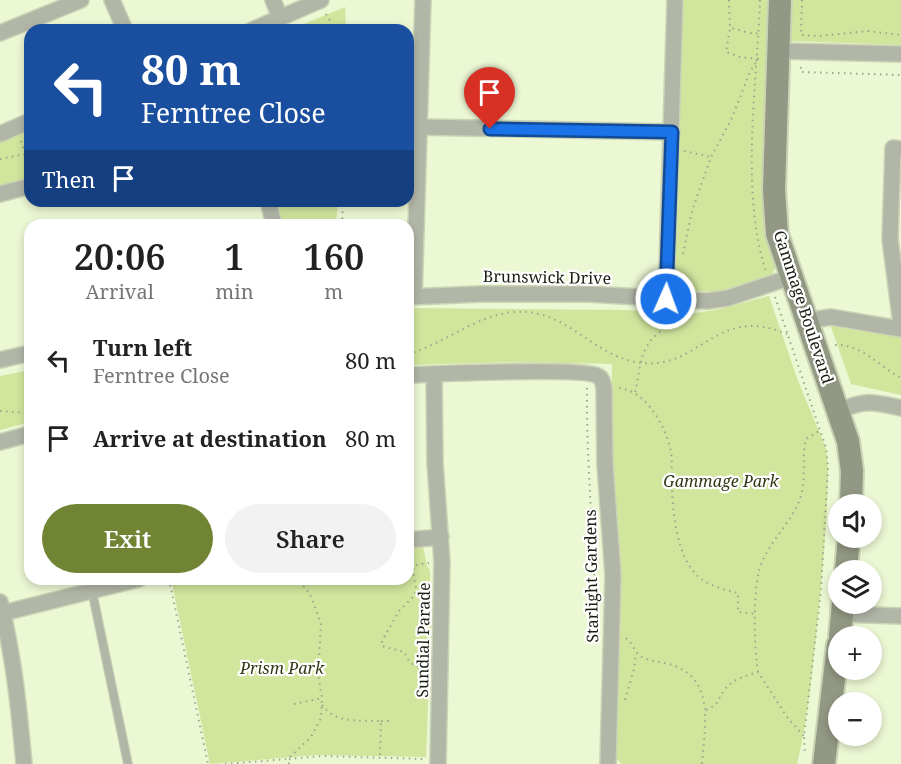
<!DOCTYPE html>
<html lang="en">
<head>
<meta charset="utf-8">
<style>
  body { margin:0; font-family:"Noto Serif",serif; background:#f2f2f2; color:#222; height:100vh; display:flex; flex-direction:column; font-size:22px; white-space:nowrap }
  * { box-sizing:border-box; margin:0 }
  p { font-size:20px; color:#767676 }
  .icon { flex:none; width:33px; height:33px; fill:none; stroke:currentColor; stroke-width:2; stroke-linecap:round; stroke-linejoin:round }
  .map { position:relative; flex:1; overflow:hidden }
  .panel { position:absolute; left:24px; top:219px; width:390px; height:366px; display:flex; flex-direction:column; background:#fff; border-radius:18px; box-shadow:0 3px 9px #0003 }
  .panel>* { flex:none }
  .top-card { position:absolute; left:24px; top:24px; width:390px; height:183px; border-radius:18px; box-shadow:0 3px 9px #0003; background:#1a4fa0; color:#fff; overflow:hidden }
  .tools { position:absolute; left:828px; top:494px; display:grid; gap:12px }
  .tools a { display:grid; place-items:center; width:54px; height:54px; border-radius:50%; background:#fff; box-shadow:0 3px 9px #0003; font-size:30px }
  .pin { position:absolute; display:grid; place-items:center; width:51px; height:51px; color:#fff; margin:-62px -26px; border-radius:50% 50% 50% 0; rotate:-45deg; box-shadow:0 0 6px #0007 }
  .pin .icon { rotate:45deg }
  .me { position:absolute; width:66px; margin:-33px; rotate:2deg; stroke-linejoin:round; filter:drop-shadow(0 0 4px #0008) }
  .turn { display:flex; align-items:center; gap:21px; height:126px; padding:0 18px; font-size:27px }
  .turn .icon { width:78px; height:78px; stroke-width:2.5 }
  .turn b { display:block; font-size:42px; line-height:51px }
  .then { display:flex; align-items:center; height:57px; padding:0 18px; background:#0003; gap:12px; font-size:22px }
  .eta { display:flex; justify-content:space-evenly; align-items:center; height:102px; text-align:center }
  .eta b { font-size:36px; font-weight:600; line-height:42px }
  .action { display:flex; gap:12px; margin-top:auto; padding:12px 18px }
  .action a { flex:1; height:69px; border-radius:36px; background:#718434; color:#fff; font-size:24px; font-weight:600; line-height:69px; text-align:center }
  .action a+a { background:#f2f2f2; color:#222 }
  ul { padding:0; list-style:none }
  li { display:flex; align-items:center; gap:18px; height:78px; padding:0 18px }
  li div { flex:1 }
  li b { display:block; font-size:22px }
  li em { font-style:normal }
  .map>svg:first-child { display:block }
  .green { fill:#d1e59d }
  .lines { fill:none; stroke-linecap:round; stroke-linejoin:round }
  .lane-casing { stroke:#cad4b5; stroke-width:10 }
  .street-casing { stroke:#cad4b5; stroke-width:18 }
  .secondary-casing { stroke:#cad4b5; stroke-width:26 }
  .path { stroke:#9ea68b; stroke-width:2; stroke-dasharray:1.5 4.5; stroke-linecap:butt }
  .lane { stroke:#b1b6a7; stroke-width:8 }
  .street { stroke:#b1b6a7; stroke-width:15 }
  .secondary { stroke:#929883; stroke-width:22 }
  .route-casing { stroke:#114b97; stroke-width:15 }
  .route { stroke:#1a73e8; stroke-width:10 }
  .labels { text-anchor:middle; stroke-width:4.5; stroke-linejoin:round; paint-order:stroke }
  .street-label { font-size:16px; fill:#1a1d11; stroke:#fff }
  .park-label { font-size:16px; font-style:italic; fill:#303914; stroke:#fff }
</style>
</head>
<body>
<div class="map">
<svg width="901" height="764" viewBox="0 0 901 764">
  <rect width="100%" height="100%" fill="#ecf7d4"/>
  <!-- green -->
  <path class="green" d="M682,0H771L764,185V215L777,263L772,275L717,292L682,290L678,289L673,282Z
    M793,0H901V45L790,41Z
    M345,7L346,30H289Z
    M30,129V181L0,188V142Z
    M275,201H338L336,225H280Z
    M769,296L798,381L826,448L828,467C828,520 822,574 817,627C812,673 808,719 797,764H621L615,757L620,594L619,552L612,456V364L516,362L408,365V308L625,310L690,314L720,309Z
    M829,321L901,333V395L851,384Z
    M30,370V422L0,430V376Z
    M423,546L427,566L430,570L431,624L426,757L317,755L210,764L171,579H408V548Z"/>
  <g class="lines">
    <!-- lane casing -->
    <g class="lane-casing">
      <path id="lane" d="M92,591L128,764"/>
    </g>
    <!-- street casing -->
    <g class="street-casing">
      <path id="street" d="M112,0L125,30
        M273,0L280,18
        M252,30L321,0
        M0,33L81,0
        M779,51L901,54
        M418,127L672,132
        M0,134L30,121
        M901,149L893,148L890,239L901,324
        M0,194L30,186
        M268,201L274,225
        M408,297L481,294H589L707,301L728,298L791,277
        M414,297L423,0
        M666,299L675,0
        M807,321L831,317L901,329
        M0,360L30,353
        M434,374L435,463L442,562L438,764
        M408,375C434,374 584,367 598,376C602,378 603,383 604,388L605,465L613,575L608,764
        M839,411C865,399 874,402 901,408
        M0,442L30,434
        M408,540L441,537
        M0,602C14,656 19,709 24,764
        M3,613L139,579
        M842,614L901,616"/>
    </g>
    <!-- secondary casing -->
    <g class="secondary-casing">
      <path id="secondary" d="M780,0L774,190L777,234L848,441L852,471L851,504
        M846,570L849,537
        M840,636L843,603
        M824,764L838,645"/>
    </g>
    <!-- path -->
    <path class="path" d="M729,0L730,28
      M760,0C757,85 740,191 766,272
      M802,0L801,35L819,36L867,31L901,35
      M326,14L336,30
      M801,67V72L901,75
      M21,141L30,166
      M684,151L711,157
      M0,159L26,154L30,150
      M342,225L343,201
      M683,254L692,211L711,157L731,120L750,72L758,59L740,57L726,52L730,28C740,29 749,35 759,33
      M775,297L826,448L828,467L821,590L804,736L805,755
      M835,345C860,343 880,367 901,378
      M408,354C444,344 475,316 513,312C567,307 593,358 642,363C701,369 716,304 787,334
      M587,388C586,471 596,552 595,635H596
      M619,388C632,390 641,396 649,406C659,418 666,432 670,447C673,459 671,471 672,483C672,511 677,560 700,578C710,586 725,590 738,593V612L756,614
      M635,392C640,373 639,353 653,338C661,330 673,324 678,315
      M0,411L30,413
      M169,579L208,764
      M626,638C634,644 634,654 644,658C653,662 665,662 675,666C716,682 704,730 702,764
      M424,669L410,663L404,652L382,646V641L399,611L414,596L416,589L413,571L415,565L429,563
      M758,672C754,649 752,583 762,562C772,539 791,522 800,499C807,479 801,459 806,439L819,431
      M625,700L634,669L636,653
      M294,704L322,698
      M322,705C336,724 359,720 381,721L380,758
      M706,710C719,704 716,703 723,692C730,680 745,676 758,672L787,717L804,736
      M381,721H393
      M225,764L288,759L311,737L321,718L322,698L318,674L321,624L310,594L298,579
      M289,764L288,759L322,756L425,759"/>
    <!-- lane -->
    <use href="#lane" class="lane"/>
    <!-- street -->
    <use href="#street" class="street"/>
    <!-- secondary -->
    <use href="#secondary" class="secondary"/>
  </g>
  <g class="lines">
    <!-- route casing -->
    <g class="route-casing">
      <path id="route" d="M490,129L672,132L666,299"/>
    </g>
    <!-- route -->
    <use href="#route" class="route"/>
  </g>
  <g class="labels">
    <!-- street labels -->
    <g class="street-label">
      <text transform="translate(547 277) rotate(1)" y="6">Brunswick Drive</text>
      <text transform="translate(804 307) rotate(72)" y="6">Gammage Boulevard</text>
      <text transform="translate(591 576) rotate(-91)" y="6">Starlight Gardens</text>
      <text transform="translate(423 640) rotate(-89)" y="6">Sundial Parade</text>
    </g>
    <!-- park labels -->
    <g class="park-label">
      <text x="721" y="487">Gammage Park</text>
      <text x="282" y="674">Prism Park</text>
    </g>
  </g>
</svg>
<div class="tools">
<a><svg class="icon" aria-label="sound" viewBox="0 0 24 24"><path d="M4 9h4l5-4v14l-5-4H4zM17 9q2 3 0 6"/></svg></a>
<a><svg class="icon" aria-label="layers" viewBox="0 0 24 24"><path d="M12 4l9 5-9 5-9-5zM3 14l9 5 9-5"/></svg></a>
<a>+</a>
<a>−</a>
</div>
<div class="pin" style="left:490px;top:129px;background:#d93025"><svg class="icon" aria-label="arrive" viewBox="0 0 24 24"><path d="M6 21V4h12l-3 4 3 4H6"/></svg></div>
<svg class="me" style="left:666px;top:299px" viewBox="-20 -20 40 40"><circle r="17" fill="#1a73e8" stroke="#fff" stroke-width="3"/><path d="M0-11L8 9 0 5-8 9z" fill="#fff"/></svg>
<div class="top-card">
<div class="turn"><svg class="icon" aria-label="left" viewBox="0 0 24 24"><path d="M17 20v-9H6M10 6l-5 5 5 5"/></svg><div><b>80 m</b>Ferntree Close</div></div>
<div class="then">Then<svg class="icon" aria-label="arrive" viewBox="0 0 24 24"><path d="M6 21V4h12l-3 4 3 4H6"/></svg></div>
</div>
<section class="panel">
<div class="eta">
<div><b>20:06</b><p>Arrival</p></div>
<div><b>1</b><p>min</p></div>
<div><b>160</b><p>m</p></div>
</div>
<ul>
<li><svg class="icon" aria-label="left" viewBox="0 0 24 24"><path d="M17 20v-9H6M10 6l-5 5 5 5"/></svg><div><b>Turn left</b><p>Ferntree Close</p></div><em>80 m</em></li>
<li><svg class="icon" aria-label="arrive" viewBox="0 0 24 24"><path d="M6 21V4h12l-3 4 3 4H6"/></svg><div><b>Arrive at destination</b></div><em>80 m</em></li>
</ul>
<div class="action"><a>Exit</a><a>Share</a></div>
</section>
</div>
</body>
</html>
